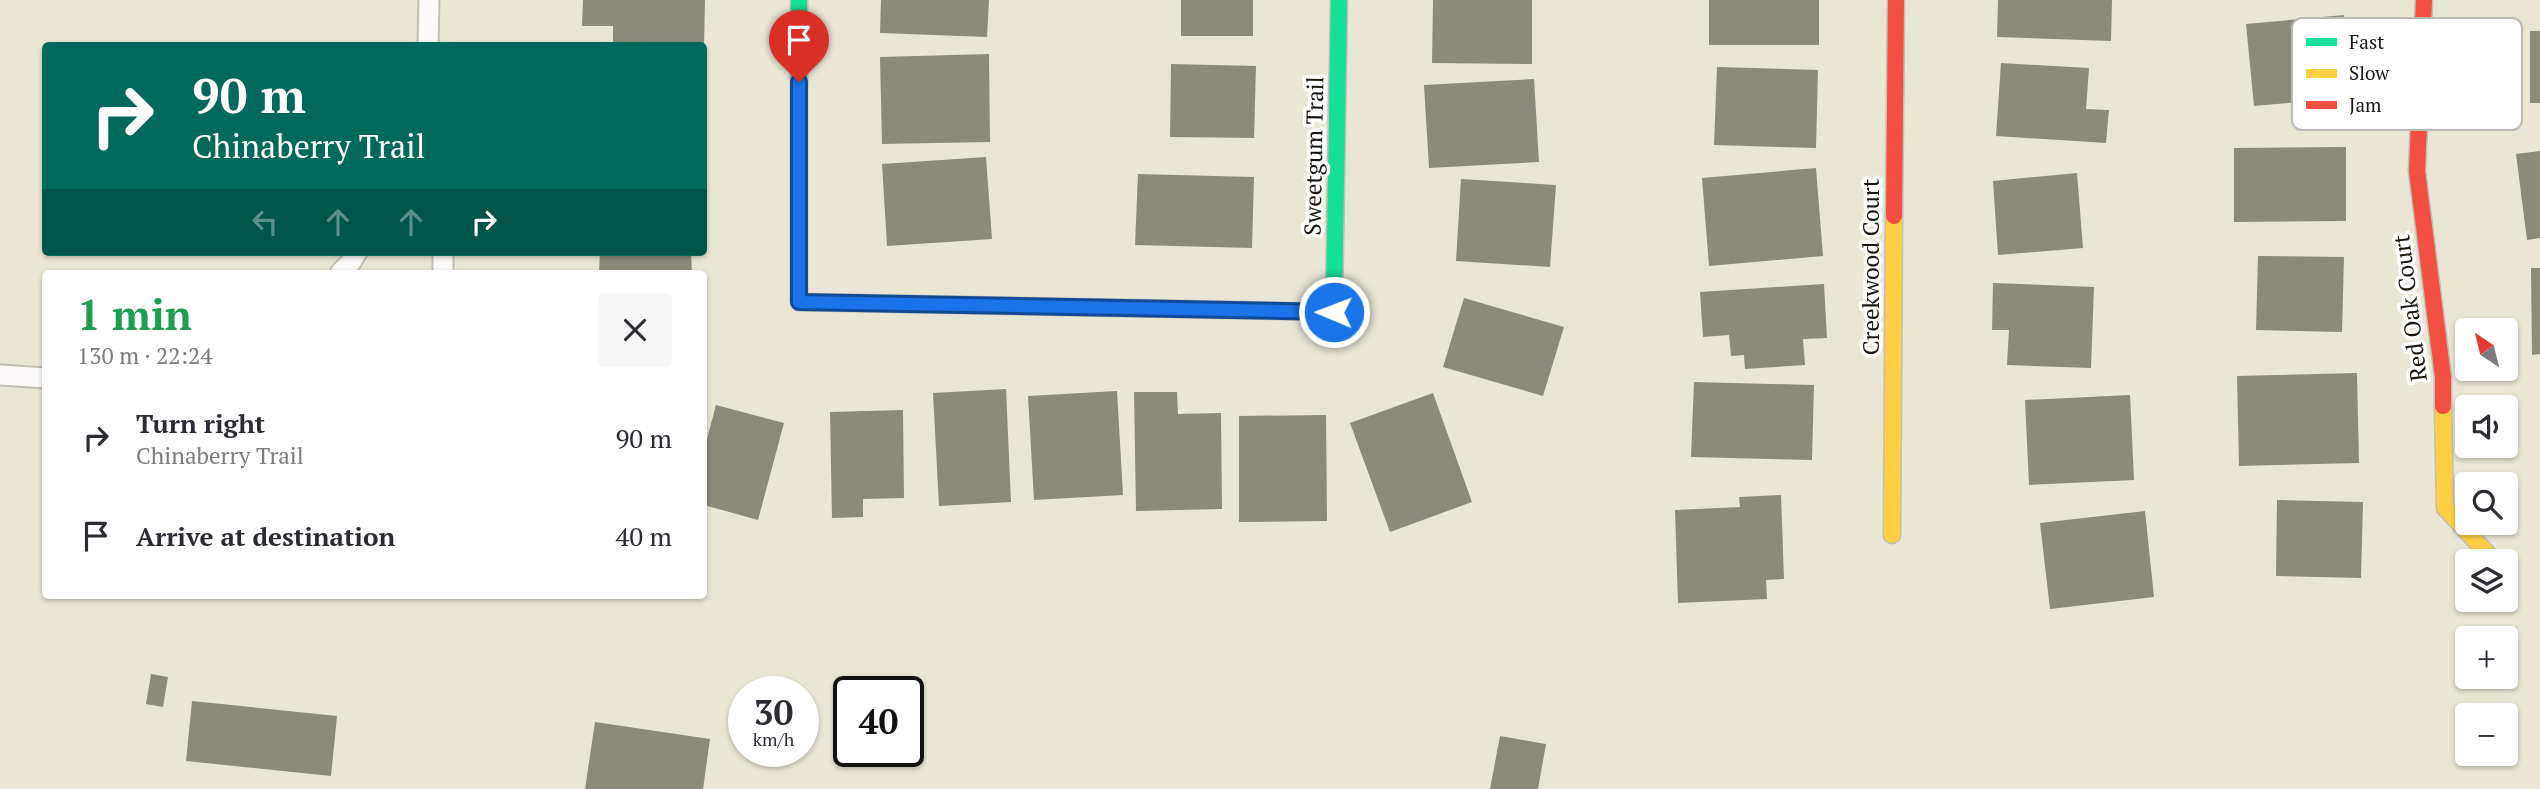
<!DOCTYPE html>
<html lang="en">
<head>
<meta charset="utf-8">
<style>
  body { margin:0; font-family:"PT Serif",serif; background:#f7f7f7; color:#2b2b33; height:100vh; display:flex; flex-direction:column; font-size:26px; white-space:nowrap }
  * { box-sizing:border-box; margin:0 }
  p { font-size:23px; color:#7c7c81 }
  .icon { flex:none; width:38px; height:38px; fill:none; stroke:currentColor; stroke-width:2; stroke-linecap:round; stroke-linejoin:round }
  .map { position:relative; flex:1; overflow:hidden }
  .panel { position:absolute; left:42px; top:270px; width:665px; height:329px; display:flex; flex-direction:column; background:#fff; border-radius:7px; box-shadow:0 2px 5px #0004 }
  .panel>* { flex:none }
  .guide { position:absolute; left:42px; top:42px; width:665px; height:214px; border-radius:7px; box-shadow:0 2px 5px #0004; background:#00695c; color:#fff; overflow:hidden }
  .needle { width:46px; rotate:325deg }
  .buttons { position:absolute; left:2455px; top:318px; display:grid; gap:14px }
  .buttons a { display:grid; place-items:center; width:63px; height:63px; border-radius:7px; background:#fff; box-shadow:0 2px 5px #0004; font-size:35px }
  .speed { position:absolute; left:728px; top:676px; display:flex; gap:14px; font-size:35px; font-weight:700; text-align:center }
  .speed>* { display:grid; place-content:center; width:91px; height:91px; border-radius:50%; background:#fff; box-shadow:0 2px 5px #0004; line-height:1 }
  .speed small { font-size:18px; font-weight:400 }
  .speed .limit { border:4px solid #111; border-radius:10px; background:#fff; color:#111 }
  .pin { position:absolute; display:grid; place-items:center; width:60px; height:60px; color:#fff; margin:-72px -30px; border-radius:50% 50% 50% 0; rotate:-45deg; box-shadow:0 0 7px #0007 }
  .pin .icon { rotate:45deg }
  .me { position:absolute; width:77px; margin:-38px; rotate:271deg; stroke-linejoin:round; filter:drop-shadow(0 0 5px #0008) }
  .turn { display:flex; align-items:center; gap:24px; height:147px; padding:0 35px; font-size:32px }
  .turn .icon { width:91px; height:91px; stroke-width:2.5 }
  .turn b { display:block; font-size:49px; line-height:60px }
  .lanes { display:flex; align-items:center; height:66px; padding:0 35px; background:#0003; justify-content:center; gap:35px; direction:ltr }
  .lanes .off { opacity:.35 }
  .round { display:grid; place-items:center; flex:none; width:74px; height:74px; border-radius:7px; background:#f7f7f7 }
  .overview { display:flex; align-items:center; justify-content:space-between; height:119px; padding:0 35px }
  h1 { font-size:42px; font-weight:600; line-height:52px; color:#1e9e55 }
  ul { padding:0; list-style:none }
  li { display:flex; align-items:center; gap:21px; height:98px; padding:0 35px }
  li div { flex:1 }
  li b { display:block; font-size:26px }
  li em { font-style:normal }
  .map>svg:first-child { display:block }
  .building { fill:#8c897d }
  .lines { fill:none; stroke-linecap:round; stroke-linejoin:round }
  .lane-casing { stroke:#c2bfb3; stroke-width:23 }
  .fast-casing { stroke:#c2bfb3; stroke-width:19 }
  .slow-casing { stroke:#c2bfb3; stroke-width:19 }
  .jam-casing { stroke:#c2bfb3; stroke-width:19 }
  .lane { stroke:#fcfbf9; stroke-width:19 }
  .fast { stroke:#16e098; stroke-width:16 }
  .slow { stroke:#ffcf43; stroke-width:16 }
  .jam { stroke:#f24e42; stroke-width:16 }
  .route-casing { stroke:#114b97; stroke-width:18 }
  .route { stroke:#1a73e8; stroke-width:12 }
  .labels { text-anchor:middle; stroke-width:7; stroke-linejoin:round; paint-order:stroke }
  .street-label { font-size:23px; fill:#19170c; stroke:#fff }
  .key { fill:#fff; stroke:#bab9b6; stroke-width:2 }
  .key-label { font-size:19px; fill:#19170c }
</style>
</head>
<body>
<div class="map">
<svg width="2540" height="789" viewBox="0 0 2540 789">
  <rect width="100%" height="100%" fill="#eae6d6"/>
  <!-- building -->
  <path class="building" d="M583,0H705L704,46H613V26H582Z
    M881,0H989L987,37L880,33Z
    M1181,0H1253V36H1181Z
    M1433,0H1532V64L1432,63Z
    M1709,0H1819V45H1709Z
    M1998,0H2112L2111,41L1997,37Z
    M2344,15L2348,60L2318,63L2321,100L2254,106L2246,24Z
    M2530,31H2540V103H2530Z
    M989,54L990,142L882,144L880,57Z
    M2001,63L2089,68L2086,109L2109,110L2106,143L1996,136Z
    M1171,64L1256,66L1254,138L1170,137Z
    M1717,67L1818,70L1816,148L1714,145Z
    M1534,79L1539,162L1429,168L1424,85Z
    M2346,147V221L2234,222V148Z
    M2540,151V238L2527,240L2516,154Z
    M986,157L992,239L887,246L882,164Z
    M1816,168L1823,256L1709,266L1702,178Z
    M2077,173L2083,248L1998,255L1993,181Z
    M1138,174L1254,177L1252,248L1135,245Z
    M1461,179L1556,185L1550,267L1456,261Z
    M600,252H691L692,273H599Z
    M2258,256L2344,257L2342,332L2256,330Z
    M2531,268H2540V354L2532,355Z
    M1993,283L2094,287L2091,368L2007,365L2009,330H1992Z
    M1824,284L1827,338L1803,339L1805,365L1745,369L1744,355L1731,356L1729,335L1703,337L1700,292Z
    M1464,298L1564,327L1543,396L1443,367Z
    M2357,373L2359,463L2239,466L2237,376Z
    M1694,382L1814,385L1812,460L1691,457Z
    M1006,389L1011,502L939,506L933,393Z
    M1117,391L1123,495L1034,500L1028,396Z
    M1134,392H1177L1178,414L1221,413L1222,509L1136,511Z
    M1433,393L1472,502L1390,532L1350,423Z
    M2130,395L2134,480L2029,485L2025,400Z
    M716,405L784,423L758,520L704,505V450Z
    M903,410L904,498L863,499V517L832,518L830,412Z
    M1326,415L1327,521L1239,522V416Z
    M1781,495L1784,579L1766,580L1767,599L1678,603L1675,510L1740,507L1739,497Z
    M2277,500L2363,502L2361,578L2276,576Z
    M2145,511L2154,597L2050,609L2040,523Z
    M151,674L168,677L163,707L146,704Z
    M192,701L337,716L331,776L186,761Z
    M595,722L710,739L703,789H585Z
    M1500,736L1546,744L1538,789H1490Z"/>
  <g class="lines">
    <!-- lane casing -->
    <g class="lane-casing">
      <path id="lane" d="M428,46L429,0
        M340,273L351,262L357,252
        M443,273V252
        M0,375L46,378"/>
    </g>
    <!-- fast casing -->
    <g class="fast-casing">
      <path id="fast" d="M799,0V302L908,304
        M1334,302L1339,0"/>
    </g>
    <!-- slow casing -->
    <g class="slow-casing">
      <path id="slow" d="M2443,406L2445,508L2487,553
        M1892,535L1894,216"/>
    </g>
    <!-- jam casing -->
    <g class="jam-casing">
      <path id="jam" d="M2424,0L2417,171L2443,377V406
        M1894,216L1896,0
        M908,304L1334,312V302"/>
    </g>
    <!-- lane -->
    <use href="#lane" class="lane"/>
    <!-- fast -->
    <use href="#fast" class="fast"/>
    <!-- slow -->
    <use href="#slow" class="slow"/>
    <!-- jam -->
    <use href="#jam" class="jam"/>
  </g>
  <g class="lines">
    <!-- route casing -->
    <g class="route-casing">
      <path id="route" d="M799,82V302L1334,312"/>
    </g>
    <!-- route -->
    <use href="#route" class="route"/>
  </g>
  <g class="labels">
    <!-- street labels -->
    <g class="street-label">
      <text transform="translate(1314 156) rotate(-89)" y="8">Sweetgum Trail</text>
      <text transform="translate(1871 267) rotate(-90)" y="8">Creekwood Court</text>
      <text transform="translate(2410 308) rotate(-97)" y="8">Red Oak Court</text>
    </g>
  </g>
  <!-- legend -->
  <rect x="2292" y="18" width="230" height="112" rx="10" class="key"/>
  <rect x="2306" y="38" width="31" height="8" fill="#16e098"/>
  <rect x="2306" y="69" width="31" height="9" fill="#ffcf43"/>
  <rect x="2306" y="101" width="31" height="8" fill="#f24e42"/>
  <g class="key-label">
    <text x="2349" y="49">Fast</text>
    <text x="2349" y="80">Slow</text>
    <text x="2349" y="112">Jam</text>
  </g>
</svg>
<div class="buttons">
<a><svg class="needle" viewBox="-14 -14 28 28"><path d="M0-13l5 13h-10z" fill="#e53935"/><path d="M0 13l5-13h-10z" fill="#7c7c81"/></svg></a>
<a><svg class="icon" aria-label="sound" viewBox="0 0 24 24"><path d="M4 9h4l5-4v14l-5-4H4zM17 9q2 3 0 6"/></svg></a>
<a><svg class="icon" aria-label="search" viewBox="0 0 24 24"><circle cx="10" cy="10" r="6"/><path d="M15 15l6 6"/></svg></a>
<a><svg class="icon" aria-label="layers" viewBox="0 0 24 24"><path d="M12 4l9 5-9 5-9-5zM3 14l9 5 9-5"/></svg></a>
<a>+</a>
<a>−</a>
</div>
<div class="speed"><div>30<small>km/h</small></div><div class="limit">40</div></div>
<div class="pin" style="left:799px;top:82px;background:#d93025"><svg class="icon" aria-label="arrive" viewBox="0 0 24 24"><path d="M6 21V4h12l-3 4 3 4H6"/></svg></div>
<svg class="me" style="left:1334px;top:312px" viewBox="-20 -20 40 40"><circle r="17" fill="#1a73e8" stroke="#fff" stroke-width="3"/><path d="M0-11L8 9 0 5-8 9z" fill="#fff"/></svg>
<div class="guide">
<div class="turn"><svg class="icon" aria-label="right" viewBox="0 0 24 24"><path d="M7 20v-9h11M14 6l5 5-5 5"/></svg><div><b>90 m</b>Chinaberry Trail</div></div>
<div class="lanes"><svg class="icon off" aria-label="left" viewBox="0 0 24 24"><path d="M17 20v-9H6M10 6l-5 5 5 5"/></svg><svg class="icon off" aria-label="ahead" viewBox="0 0 24 24"><path d="M12 20V5M6 11l6-6 6 6"/></svg><svg class="icon off" aria-label="ahead" viewBox="0 0 24 24"><path d="M12 20V5M6 11l6-6 6 6"/></svg><svg class="icon" aria-label="right" viewBox="0 0 24 24"><path d="M7 20v-9h11M14 6l5 5-5 5"/></svg></div>
</div>
<section class="panel">
<div class="overview"><div><h1>1 min</h1><p>130 m · 22:24</p></div><a class="round"><svg class="icon" aria-label="close" viewBox="0 0 24 24"><path d="M6 6l12 12M18 6L6 18"/></svg></a></div>
<ul>
<li><svg class="icon" aria-label="right" viewBox="0 0 24 24"><path d="M7 20v-9h11M14 6l5 5-5 5"/></svg><div><b>Turn right</b><p>Chinaberry Trail</p></div><em>90 m</em></li>
<li><svg class="icon" aria-label="arrive" viewBox="0 0 24 24"><path d="M6 21V4h12l-3 4 3 4H6"/></svg><div><b>Arrive at destination</b></div><em>40 m</em></li>
</ul>
</section>
</div>
</body>
</html>
